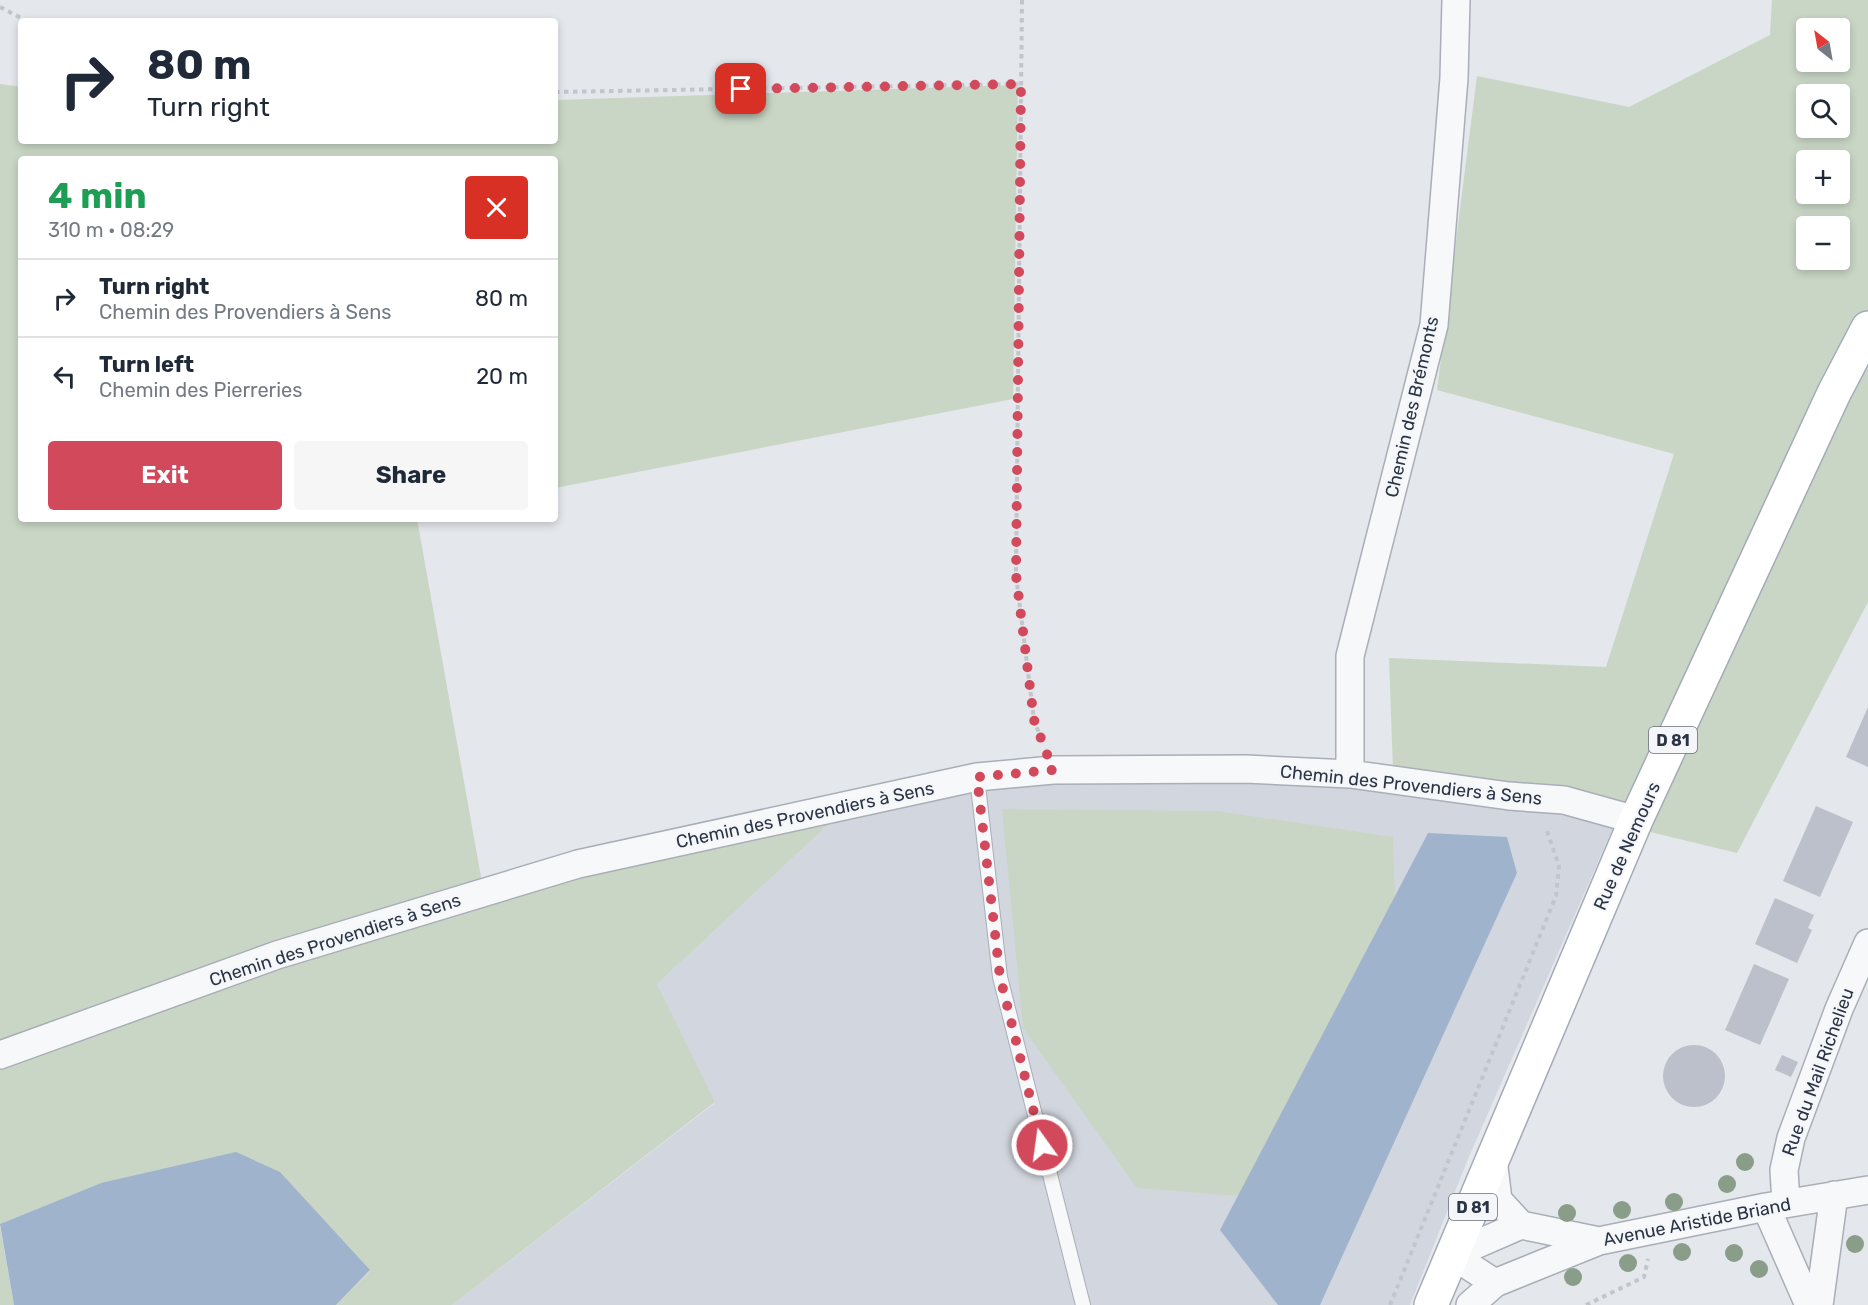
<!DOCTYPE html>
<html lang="en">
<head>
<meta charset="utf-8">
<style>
  body { margin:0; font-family:Rubik,sans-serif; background:#f6f6f7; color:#1f2937; height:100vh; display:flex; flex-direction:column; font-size:22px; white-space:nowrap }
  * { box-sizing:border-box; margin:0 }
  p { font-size:20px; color:#747a83 }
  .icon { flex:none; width:33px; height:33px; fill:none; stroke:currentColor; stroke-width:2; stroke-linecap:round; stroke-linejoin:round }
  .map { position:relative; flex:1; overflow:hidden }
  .sheet { position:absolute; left:18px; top:156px; width:540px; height:366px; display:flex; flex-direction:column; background:#fff; border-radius:6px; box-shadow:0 3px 9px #0003 }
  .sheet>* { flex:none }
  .hud { position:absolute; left:18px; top:18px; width:540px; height:126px; border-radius:6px; box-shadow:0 3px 9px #0003; background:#fff; color:#1f2937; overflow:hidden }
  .needle { width:39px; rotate:329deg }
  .controls { position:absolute; left:1796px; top:18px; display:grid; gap:12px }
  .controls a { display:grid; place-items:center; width:54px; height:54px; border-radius:6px; background:#fff; box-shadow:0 3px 9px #0003; font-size:30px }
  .pin { position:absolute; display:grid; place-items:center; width:51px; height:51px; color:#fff; margin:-26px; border-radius:12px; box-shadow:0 3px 9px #0006 }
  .me { position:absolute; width:66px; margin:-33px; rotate:346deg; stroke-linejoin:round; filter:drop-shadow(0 0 4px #0008) }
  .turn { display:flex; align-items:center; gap:21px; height:126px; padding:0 30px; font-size:27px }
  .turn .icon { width:78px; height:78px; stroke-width:2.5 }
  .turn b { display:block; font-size:42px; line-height:51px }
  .round { display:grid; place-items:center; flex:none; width:63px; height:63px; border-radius:6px; background:#f6f6f7 }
  .headline { display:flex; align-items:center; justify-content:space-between; height:102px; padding:0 30px }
  h1 { font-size:36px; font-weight:700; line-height:45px; color:#1e9e55 }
  .action { display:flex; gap:12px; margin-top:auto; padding:12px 30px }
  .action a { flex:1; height:69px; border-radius:6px; background:#d1495b; color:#fff; font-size:24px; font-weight:700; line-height:69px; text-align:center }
  .action a+a { background:#f6f6f7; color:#1f2937 }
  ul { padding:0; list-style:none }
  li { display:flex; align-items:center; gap:18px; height:78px; padding:0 30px; border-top:2px solid #e0e1e3 }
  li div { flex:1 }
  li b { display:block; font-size:22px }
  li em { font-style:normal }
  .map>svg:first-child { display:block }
  .built { fill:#d2d6de }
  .green { fill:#c9d6c5; fill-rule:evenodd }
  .water { fill:#9fb4cc }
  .building { fill:#bbc0ca }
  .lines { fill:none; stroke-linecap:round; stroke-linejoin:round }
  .lane-casing { stroke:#a9aeb7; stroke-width:16 }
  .street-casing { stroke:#a9aeb7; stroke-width:30 }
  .primary-casing { stroke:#a3abb8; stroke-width:36 }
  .path { stroke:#c2c5cb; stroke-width:4; stroke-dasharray:4.5 4.5; stroke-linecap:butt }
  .lane { stroke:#f7f8fa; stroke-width:14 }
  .street { stroke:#f7f8fa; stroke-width:27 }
  .primary { stroke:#fff; stroke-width:33 }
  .tree { fill:#899d89 }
  .route { stroke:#d1495b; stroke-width:10; stroke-dasharray:0 18 }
  .labels { text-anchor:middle; stroke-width:4.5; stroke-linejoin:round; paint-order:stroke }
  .shield { fill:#f4f6f9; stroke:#676e7b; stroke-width:1.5 }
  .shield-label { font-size:16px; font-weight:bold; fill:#2b3445 }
  .street-label { font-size:18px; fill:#2b3445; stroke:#f4f6f9 }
</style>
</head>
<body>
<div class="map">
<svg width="1868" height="1305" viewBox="0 0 1868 1305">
  <rect width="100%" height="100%" fill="#e4e7ec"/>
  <!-- built -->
  <path class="built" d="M1093,763L1393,770L1615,823L1468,1159L1410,1305H452L715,1103L657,984L845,809Z"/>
  <!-- green -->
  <path class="green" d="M1772,0H1868V602L1737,853L1393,770L1389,658L1606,667L1674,454L1437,390L1477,76L1629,107L1770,35ZM1806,28H1839V62H1806ZM1806,94H1839V128H1806ZM1806,160H1839V194H1806ZM1806,226H1839V260H1806Z
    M0,84L21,87V141H555V100L1018,85L1013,399L555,488V159H21V519H417L483,888L845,809L657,984L715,1102L452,1305H336L370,1271L101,1183L0,1224Z
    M1002,809L1217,811L1393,837L1397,959L1277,1199L1137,1188L1023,1028Z
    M0,1226L14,1305H0Z"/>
  <!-- water -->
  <path class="water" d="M1428,833L1507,837L1517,873L1320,1305H1278L1220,1230Z
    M236,1152L280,1172L370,1270L336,1305H14L0,1224L101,1183Z"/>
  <!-- building -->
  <path class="building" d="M1868,707V767L1846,757Z
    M1816,806L1853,822L1820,897L1783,881Z
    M1775,898L1814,915L1808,928L1812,930L1797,963L1755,944Z
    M1754,964L1789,979L1760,1045L1725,1030Z
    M1663 1076a31 31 0 1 1 62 0a31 31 0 1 1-62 0Z
    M1782,1055L1798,1062L1791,1077L1775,1070Z"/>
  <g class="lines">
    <!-- lane casing -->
    <g class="lane-casing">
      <path id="lane" d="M977,777L1000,977L1083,1305"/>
    </g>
    <!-- street casing -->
    <g class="street-casing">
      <path id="street" d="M1350,774V656L1434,325L1454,78L1456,0
        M0,1055L277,955L578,864L977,777L1053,770L1246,769L1350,774L1509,796L1564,800L1636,820
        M1493,1159L1498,1200L1521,1225L1599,1241
        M1786,1203L1784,1170L1791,1138L1839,1009L1868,943
        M1766,1207L1809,1305
        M1452,1255L1521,1225
        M1452,1255L1495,1283
        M1470,1305L1495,1283L1599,1241L1766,1207L1868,1190
        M1819,1305L1834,1195"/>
    </g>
    <!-- primary casing -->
    <g class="primary-casing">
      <path id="primary" d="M1431,1305L1636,820L1834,393L1868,328"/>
    </g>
    <!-- path -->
    <path class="path" d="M1022,0L1016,575L1034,720L1042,741
      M0,7L27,21
      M555,92L1021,84
      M1390,1305L1556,896L1559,866L1546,828
      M1586,1305L1644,1277L1648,1259"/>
    <!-- lane -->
    <use href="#lane" class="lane"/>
    <!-- street -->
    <use href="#street" class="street"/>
    <!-- primary -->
    <use href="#primary" class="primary"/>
  </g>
  <!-- trees -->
  <g class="tree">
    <circle cx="1745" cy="1162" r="9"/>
    <circle cx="1727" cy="1184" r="9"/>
    <circle cx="1674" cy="1202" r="9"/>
    <circle cx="1622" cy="1210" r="9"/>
    <circle cx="1567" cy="1213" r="9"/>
    <circle cx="1855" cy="1244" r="9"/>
    <circle cx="1682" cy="1252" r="9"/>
    <circle cx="1734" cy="1253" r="9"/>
    <circle cx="1628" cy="1263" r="9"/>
    <circle cx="1759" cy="1269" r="9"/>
    <circle cx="1573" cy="1277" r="9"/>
  </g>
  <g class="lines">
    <!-- route -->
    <path class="route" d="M741,89L1021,84L1016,575L1034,720L1053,770L977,777L1000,977L1042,1145"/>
  </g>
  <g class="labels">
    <!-- shield labels -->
    <g class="shield">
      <rect x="1649" y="727" width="48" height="26" rx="4.5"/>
      <rect x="1449" y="1194" width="48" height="26" rx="4.5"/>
    </g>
    <g class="shield-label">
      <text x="1673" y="746">D 81</text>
      <text x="1473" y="1213">D 81</text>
    </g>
    <!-- street labels -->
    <g class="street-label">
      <text transform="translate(1412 407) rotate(-77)" y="6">Chemin des Brémonts</text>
      <text transform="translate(1411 785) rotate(6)" y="6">Chemin des Provendiers à Sens</text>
      <text transform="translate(805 815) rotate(-12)" y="6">Chemin des Provendiers à Sens</text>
      <text transform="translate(1627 846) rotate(-66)" y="6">Rue de Nemours</text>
      <text transform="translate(335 940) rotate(-18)" y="6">Chemin des Provendiers à Sens</text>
      <text transform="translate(1818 1072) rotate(-70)" y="6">Rue du Mail Richelieu</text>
      <text transform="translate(1697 1222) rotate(-11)" y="6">Avenue Aristide Briand</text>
    </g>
  </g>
</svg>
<div class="controls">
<a><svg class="needle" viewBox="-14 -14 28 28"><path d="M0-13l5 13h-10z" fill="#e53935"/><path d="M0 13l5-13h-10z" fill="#747a83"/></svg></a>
<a><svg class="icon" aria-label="search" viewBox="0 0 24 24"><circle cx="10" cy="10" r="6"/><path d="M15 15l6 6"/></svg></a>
<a>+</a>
<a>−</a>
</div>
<div class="pin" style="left:741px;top:89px;background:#d93025"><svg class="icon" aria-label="arrive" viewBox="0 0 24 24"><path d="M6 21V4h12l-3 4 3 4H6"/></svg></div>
<svg class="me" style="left:1042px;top:1145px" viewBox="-20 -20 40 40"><circle r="17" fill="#d1495b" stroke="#fff" stroke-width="3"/><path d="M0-11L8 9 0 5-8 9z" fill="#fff"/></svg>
<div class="hud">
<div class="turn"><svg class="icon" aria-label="right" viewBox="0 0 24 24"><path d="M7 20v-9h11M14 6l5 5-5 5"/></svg><div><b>80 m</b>Turn right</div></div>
</div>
<section class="sheet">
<div class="headline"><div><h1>4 min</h1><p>310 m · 08:29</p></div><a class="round" style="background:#d93025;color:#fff"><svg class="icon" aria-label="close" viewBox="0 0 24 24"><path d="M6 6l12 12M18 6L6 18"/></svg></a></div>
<ul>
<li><svg class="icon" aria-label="right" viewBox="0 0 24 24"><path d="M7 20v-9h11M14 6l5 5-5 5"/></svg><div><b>Turn right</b><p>Chemin des Provendiers à Sens</p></div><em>80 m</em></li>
<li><svg class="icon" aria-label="left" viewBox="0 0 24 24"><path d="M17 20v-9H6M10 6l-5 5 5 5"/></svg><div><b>Turn left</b><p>Chemin des Pierreries</p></div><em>20 m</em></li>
</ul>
<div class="action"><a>Exit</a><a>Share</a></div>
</section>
</div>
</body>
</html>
